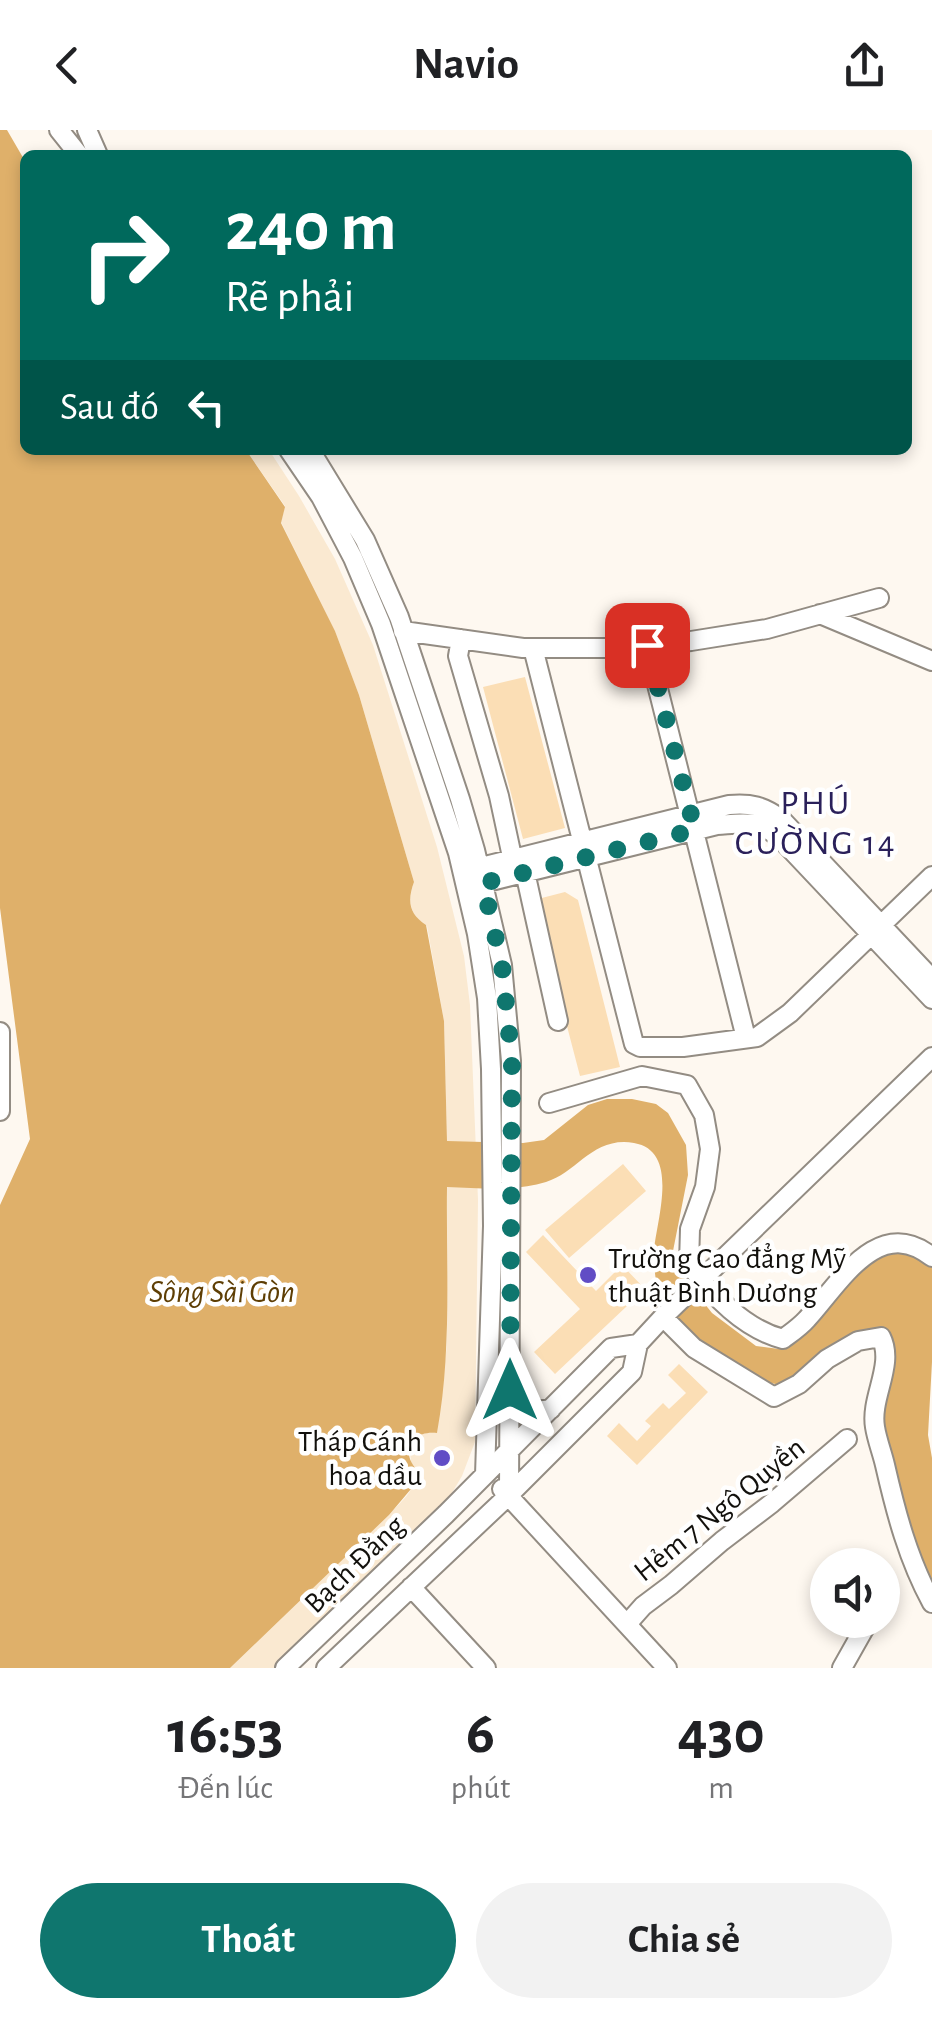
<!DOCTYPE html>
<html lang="vi">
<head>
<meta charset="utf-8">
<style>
  body { margin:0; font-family:"Alegreya Sans",sans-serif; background:#f2f2f2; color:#202124; height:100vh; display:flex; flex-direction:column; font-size:38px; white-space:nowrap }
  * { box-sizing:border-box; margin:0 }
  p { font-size:32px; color:#757577 }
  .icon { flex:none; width:55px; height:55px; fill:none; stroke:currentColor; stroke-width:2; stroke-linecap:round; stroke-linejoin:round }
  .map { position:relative; height:1538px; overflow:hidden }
  .panel { display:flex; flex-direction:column; background:#fff; flex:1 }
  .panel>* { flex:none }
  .banner { position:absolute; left:20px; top:20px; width:892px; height:305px; border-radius:15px; box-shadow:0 5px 15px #0003; background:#00695c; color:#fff; overflow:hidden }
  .fabs { position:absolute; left:810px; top:1418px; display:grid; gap:20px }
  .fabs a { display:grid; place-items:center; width:90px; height:90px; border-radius:50%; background:#fff; box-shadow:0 5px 15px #0003; font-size:50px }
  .pin { position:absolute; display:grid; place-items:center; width:85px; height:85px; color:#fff; margin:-42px; border-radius:20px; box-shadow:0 5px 15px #0006 }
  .me { position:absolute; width:110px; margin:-55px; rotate:0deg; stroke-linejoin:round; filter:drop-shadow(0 0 8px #0008) }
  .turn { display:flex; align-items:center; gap:35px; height:210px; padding:0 40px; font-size:45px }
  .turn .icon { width:130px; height:130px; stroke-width:2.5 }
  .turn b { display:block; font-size:70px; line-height:85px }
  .then { display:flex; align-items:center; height:95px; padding:0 40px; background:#0003; gap:20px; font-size:38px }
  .eta { display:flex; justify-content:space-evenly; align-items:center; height:170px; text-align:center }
  .eta b { font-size:60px; font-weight:700; line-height:70px }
  .button { display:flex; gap:20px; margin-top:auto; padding:20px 40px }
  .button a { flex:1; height:115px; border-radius:60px; background:#0f766e; color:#fff; font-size:40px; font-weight:700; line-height:115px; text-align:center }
  .button a+a { background:#f2f2f2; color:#202124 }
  header { display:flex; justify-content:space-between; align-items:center; height:130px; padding:0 40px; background:#fff; font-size:45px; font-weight:700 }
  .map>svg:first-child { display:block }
  .green { fill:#fae9d1 }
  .water { fill:#dfb06a }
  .building { fill:#fbdeb5 }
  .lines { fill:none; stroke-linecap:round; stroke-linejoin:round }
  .minor-casing { stroke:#938c83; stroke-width:22 }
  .minor { stroke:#fff; stroke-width:18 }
  .route { stroke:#0f766e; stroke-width:18; stroke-dasharray:0 32.4 }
  .poi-dot { fill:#614dc5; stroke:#fff; stroke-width:4 }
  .labels { text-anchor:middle; stroke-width:9; stroke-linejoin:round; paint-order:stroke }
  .poi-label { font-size:30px; fill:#12100c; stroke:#fff; text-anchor:start }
  .street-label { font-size:30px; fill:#12100c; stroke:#fff }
  .water-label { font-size:32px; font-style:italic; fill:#5e3e04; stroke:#fff }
  .quarter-label { font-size:35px; letter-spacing:2.5px; fill:#2a205a; stroke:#fff }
</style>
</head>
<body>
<header><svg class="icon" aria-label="back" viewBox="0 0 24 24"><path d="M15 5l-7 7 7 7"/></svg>Navio<svg class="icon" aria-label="share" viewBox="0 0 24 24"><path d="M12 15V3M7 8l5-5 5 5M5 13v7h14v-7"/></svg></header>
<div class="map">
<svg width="932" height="1538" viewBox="0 0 932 1538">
  <rect width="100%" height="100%" fill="#fef8f0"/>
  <!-- green -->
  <path class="green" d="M246,320H269L299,366L335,429L373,515L437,717L464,826L470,875L478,1070L475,1312L462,1346L440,1383L278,1538H230L389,1385C395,1377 407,1368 411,1359C420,1338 391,1299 437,1303L447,1214V1011L444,891L427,796C409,784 407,771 414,752L359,565L335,501L281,392L285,376Z"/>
  <!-- water -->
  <path class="water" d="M0,0H7L25,31V320H246L285,377L281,393L335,501L359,565L414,752C407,771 409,784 426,795L444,891L447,1011L523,1013L544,1010L588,975L607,969H632L656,974L668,983L686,1015L688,1045L673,1121L680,1143L712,1183L756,1216L779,1219L798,1206L850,1150L881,1126L902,1121L932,1125V1232L928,1305L932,1328V1463L928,1458L886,1322L882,1278L894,1223L884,1202L804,1240L780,1255C772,1253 764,1252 757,1249C730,1239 671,1195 660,1167C656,1158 653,1131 654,1121C656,1092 681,1021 634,1013C593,1006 577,1043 546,1052C514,1062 480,1058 447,1057C446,1139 452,1222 437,1303C409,1300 399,1324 420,1343L411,1359L389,1385L230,1538H0V1075L30,1009L0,778Z"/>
  <!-- building -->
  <path class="building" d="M525,547L565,698L523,709L483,557Z
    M565,762L578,770L620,937L580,946L534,770Z
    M623,1034L646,1061L569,1128L545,1100Z
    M543,1105L596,1161L622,1135L645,1159L555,1244L534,1222L580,1179L526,1122Z
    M679,1234L708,1262L637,1335L607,1306L619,1293L637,1311L651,1296L645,1291L663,1273L669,1279L686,1263L668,1245Z"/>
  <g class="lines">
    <!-- minor casing -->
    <g class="minor-casing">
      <path id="minor" d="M59,0L79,25
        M87,0L98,25
        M289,320L321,367L353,428L381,494L458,723L477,804L487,868L491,939L493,1096L485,1345
        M310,320L365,410L399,487L460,669L475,720L502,835L511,931L509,1365
        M820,484L932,531
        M403,501L523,518H621L691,511L767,499L879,468
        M461,509L458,526L499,666L514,736L518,742H525L558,891
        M647,515L746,908
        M533,518L634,914L640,917H683L757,907L790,883L932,746
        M469,740L729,675C751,673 763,676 781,689L932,849
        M471,756L717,695C746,693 758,689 781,709L932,869
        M0,902V981
        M549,973L642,946L687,955L704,985L710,1019L705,1057L690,1099L689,1134C713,1166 744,1199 783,1209C791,1203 800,1197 807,1189C840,1153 878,1084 932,1127
        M663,1187L694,1218L774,1267L799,1254L827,1229L858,1211L881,1207C895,1235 870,1267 875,1297C877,1310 882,1322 885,1335C896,1383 908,1429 932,1473
        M511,1260C523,1278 528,1283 551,1279
        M502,1359L667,1538
        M411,1457L486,1538
        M627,1494L643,1476L671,1455L722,1411L772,1373L847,1309
        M285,1538L446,1384L611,1218L638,1214
        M326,1538L509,1365L632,1242L638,1214L663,1187L932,927
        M842,1538L869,1490"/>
    </g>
    <!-- minor -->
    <use href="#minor" class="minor"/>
  </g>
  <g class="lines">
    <!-- route -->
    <path class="route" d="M510,1260L512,931L502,835L483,753L695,700L647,515"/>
  </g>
  <!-- markers -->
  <g class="poi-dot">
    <circle cx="588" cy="1145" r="10"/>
    <circle cx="442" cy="1328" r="10"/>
  </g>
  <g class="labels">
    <!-- poi labels -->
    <g class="poi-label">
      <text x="608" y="1138">Trường Cao đẳng Mỹ<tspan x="608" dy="34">thuật Bình Dương</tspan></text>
      <text x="422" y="1321" text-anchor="end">Tháp Cánh<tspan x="422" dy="34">hoa dầu</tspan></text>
    </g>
    <!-- street labels -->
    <g class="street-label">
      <text transform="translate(719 1379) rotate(-39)" y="10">Hẻm 7 Ngô Quyền</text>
      <text transform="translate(354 1434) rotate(-44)" y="10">Bạch Đằng</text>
    </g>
    <!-- water labels -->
    <g class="water-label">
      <text x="222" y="1172">Sông Sài Gòn</text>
    </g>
    <!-- quarter labels -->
    <g class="quarter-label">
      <text x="816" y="684">PHÚ<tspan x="816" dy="40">CƯỜNG 14</tspan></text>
    </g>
  </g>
</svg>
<div class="fabs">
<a><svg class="icon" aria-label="sound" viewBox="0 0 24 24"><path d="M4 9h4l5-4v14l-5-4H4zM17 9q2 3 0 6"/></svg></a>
</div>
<div class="pin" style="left:647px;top:515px;background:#d93025"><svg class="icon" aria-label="arrive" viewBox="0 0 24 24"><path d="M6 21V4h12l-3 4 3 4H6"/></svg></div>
<svg class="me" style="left:510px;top:1260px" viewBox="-20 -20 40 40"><path d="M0-17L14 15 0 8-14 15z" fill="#0f766e" stroke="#fff" stroke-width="4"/></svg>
<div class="banner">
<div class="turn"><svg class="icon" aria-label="right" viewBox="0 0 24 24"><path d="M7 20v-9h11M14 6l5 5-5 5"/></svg><div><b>240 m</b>Rẽ phải</div></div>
<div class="then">Sau đó<svg class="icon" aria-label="left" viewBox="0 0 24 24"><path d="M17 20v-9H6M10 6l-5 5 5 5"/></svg></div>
</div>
</div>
<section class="panel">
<div class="eta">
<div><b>16:53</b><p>Đến lúc</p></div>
<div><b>6</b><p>phút</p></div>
<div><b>430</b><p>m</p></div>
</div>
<div class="button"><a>Thoát</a><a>Chia sẻ</a></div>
</section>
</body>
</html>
